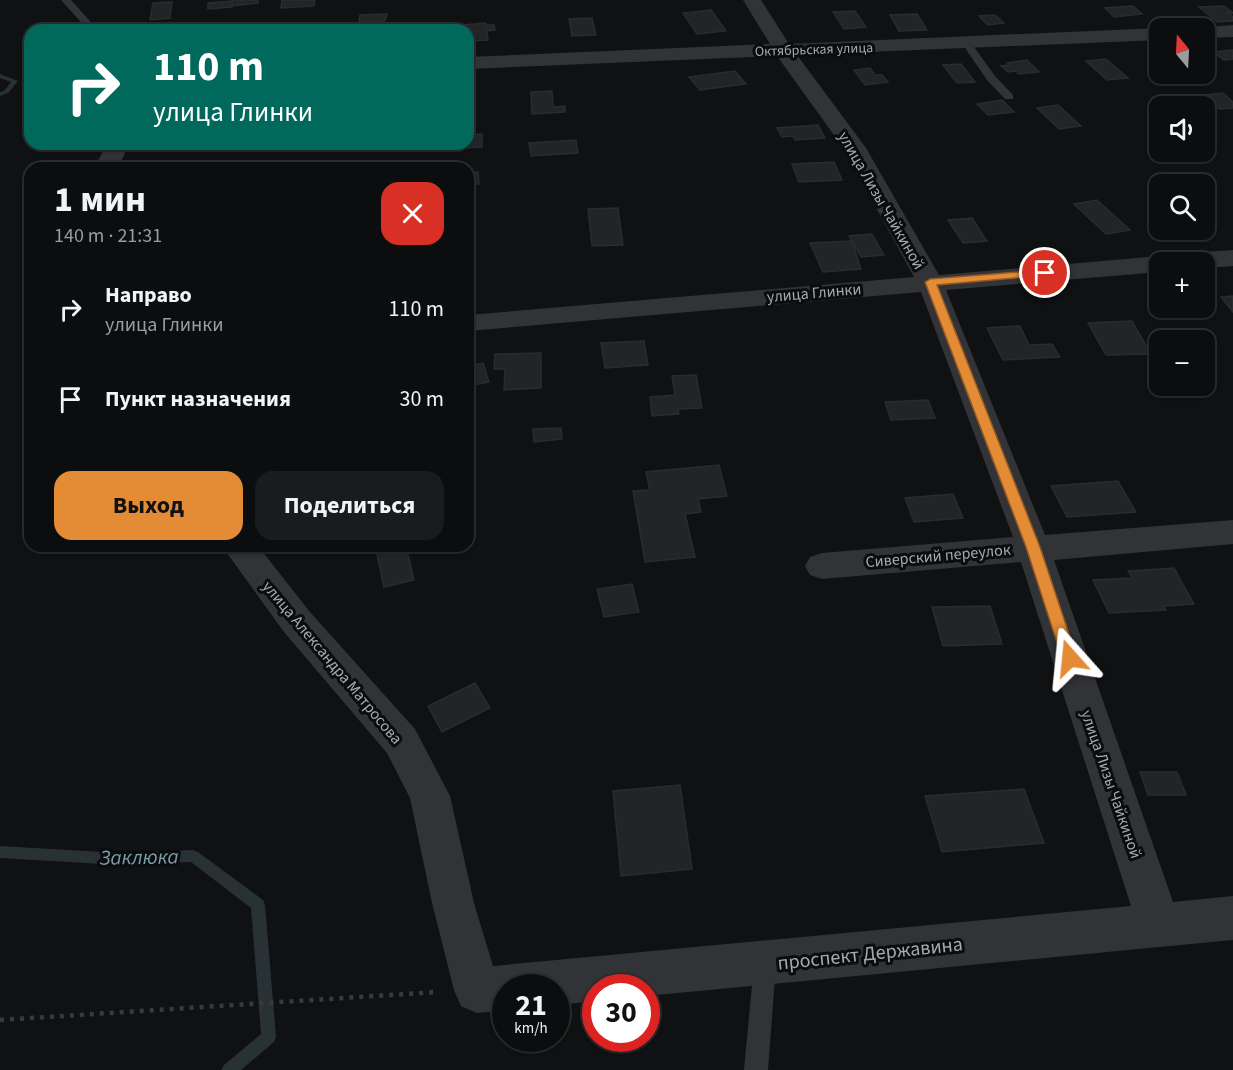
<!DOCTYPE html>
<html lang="ru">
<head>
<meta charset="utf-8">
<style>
  body { margin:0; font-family:"Source Sans 3",sans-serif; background:#1a1b1c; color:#f1f3f6; height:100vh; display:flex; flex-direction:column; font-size:22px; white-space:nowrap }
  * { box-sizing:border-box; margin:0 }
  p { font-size:20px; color:#9a9c9e }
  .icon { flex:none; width:33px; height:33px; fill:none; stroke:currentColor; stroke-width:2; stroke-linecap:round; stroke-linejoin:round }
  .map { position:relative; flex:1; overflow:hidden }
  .panel { position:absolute; left:24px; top:162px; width:450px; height:390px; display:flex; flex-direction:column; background:#0c0d0e; border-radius:18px; box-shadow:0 2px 4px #0004,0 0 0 2px #2c2d2e }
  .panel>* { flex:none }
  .banner { position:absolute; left:24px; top:24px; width:450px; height:126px; border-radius:18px; box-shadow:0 2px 4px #0004,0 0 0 2px #2c2d2e; background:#00695c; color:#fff; overflow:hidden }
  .needle { width:39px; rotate:342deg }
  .fabs { position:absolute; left:1149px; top:18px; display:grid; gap:12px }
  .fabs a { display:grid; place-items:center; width:66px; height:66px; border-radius:12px; background:#0c0d0e; box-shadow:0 2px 4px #0004,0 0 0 2px #2c2d2e; font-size:30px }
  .speed { position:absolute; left:492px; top:974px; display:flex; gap:12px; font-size:30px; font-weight:700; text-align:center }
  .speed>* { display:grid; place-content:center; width:78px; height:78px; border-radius:50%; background:#0c0d0e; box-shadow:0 2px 4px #0004,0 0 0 2px #2c2d2e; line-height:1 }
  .speed small { font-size:15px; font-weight:400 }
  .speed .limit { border:9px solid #d22; background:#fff; color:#111 }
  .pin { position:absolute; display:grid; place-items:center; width:51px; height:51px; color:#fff; margin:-26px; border:3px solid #fff; border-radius:50%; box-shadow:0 2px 6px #0007 }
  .me { position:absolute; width:66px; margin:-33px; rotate:342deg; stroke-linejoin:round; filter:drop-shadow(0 0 4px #0008) }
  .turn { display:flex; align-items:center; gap:21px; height:126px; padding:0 30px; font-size:27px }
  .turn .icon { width:78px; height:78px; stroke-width:2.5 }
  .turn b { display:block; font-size:42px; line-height:51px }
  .round { display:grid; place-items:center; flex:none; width:63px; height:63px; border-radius:18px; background:#1a1b1c }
  .summary { display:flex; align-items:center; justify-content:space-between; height:102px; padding:0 30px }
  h1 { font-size:36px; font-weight:700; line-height:45px }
  .button { display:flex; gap:12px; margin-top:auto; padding:12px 30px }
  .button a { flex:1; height:69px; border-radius:18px; background:#e48b36; color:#111; font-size:24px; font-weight:700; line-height:69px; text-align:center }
  .button a+a { background:#1a1b1c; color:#f1f3f6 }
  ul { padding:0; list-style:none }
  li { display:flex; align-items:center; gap:18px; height:90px; padding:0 30px }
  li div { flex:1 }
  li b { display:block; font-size:22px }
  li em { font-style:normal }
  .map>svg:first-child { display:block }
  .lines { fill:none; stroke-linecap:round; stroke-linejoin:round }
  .stream { fill:#283134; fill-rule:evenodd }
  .building { fill:#232426; stroke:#2a2b2e; stroke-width:1.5 }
  .path { stroke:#383a3d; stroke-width:4.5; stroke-dasharray:4 6; stroke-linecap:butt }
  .lane { fill:#323336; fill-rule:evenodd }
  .street { fill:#323336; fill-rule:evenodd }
  .route { fill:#e48b36; stroke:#945a23; stroke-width:1.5 }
  .labels { text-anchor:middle; stroke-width:6; stroke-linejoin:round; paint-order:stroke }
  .far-street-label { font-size:14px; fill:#a3aab1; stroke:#0b0c0d }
  .street-label { font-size:16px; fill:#a3aab1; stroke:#0b0c0d }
  .near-street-label { font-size:20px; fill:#a3aab1; stroke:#0b0c0d }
  .near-water-label { font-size:21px; font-style:italic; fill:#7b9dab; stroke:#0b0c0d }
</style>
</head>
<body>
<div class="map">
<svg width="1233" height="1070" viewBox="0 0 1233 1070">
  <rect width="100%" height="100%" fill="#101112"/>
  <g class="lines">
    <!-- stream -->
    <path class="stream" d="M0,74L18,81L8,93L0,96V92L4,91L11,82L0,78Z
      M0,846L120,853L193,850L198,852L263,900L265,905L276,1037L274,1042L241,1070H221L224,1065L261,1034L251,908L191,862L120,865L0,858Z"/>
  </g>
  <!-- building -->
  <path class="building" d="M232,0H258V3L232,6Z
    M282,0H315L314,6L281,8Z
    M232,1V7L208,9V3Z
    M172,2L170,18L150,20L153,3Z
    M1133,6L1142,14L1114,17L1105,8Z
    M1224,6L1233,13H1228L1233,17V21L1217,22L1199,7Z
    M711,10L726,31L697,34L683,13Z
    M855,11L866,27L844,29L833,12Z
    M387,14L385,21L359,22L360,15Z
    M917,14L927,30L899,31L890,15Z
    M995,15L1004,23L988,25L979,16Z
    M592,18L596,35L572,36L569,19Z
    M486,23V25H494L495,30L487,31L488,40L468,41V30H464L463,25Z
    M1233,50V59L1224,60L1213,52Z
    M1106,59L1128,78L1107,80L1086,61Z
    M1027,60L1039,72L1019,74L1016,71L1008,72L1001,66L1009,65L1007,63Z
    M961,64L975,82L957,83L943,65Z
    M870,68L875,75H882L888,82L865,85L854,70Z
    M735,71L746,84L700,90L689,77Z
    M552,91L553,107L565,106V112L532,114L531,92Z
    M1223,93L1233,102V108L1219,109L1205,95Z
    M1002,100L1014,112L988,115L977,104Z
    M1058,105L1081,126L1059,129L1037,108Z
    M818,125L825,138L795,140L793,136L782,137L777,128Z
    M482,134V147L447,149L448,144H468V135Z
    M576,140L578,153L531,156L529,143Z
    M834,162L842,180L799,182L792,164Z
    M478,172L479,184L468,185V173Z
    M1097,200L1130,230L1106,234L1074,204Z
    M618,208L623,245L592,246L588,209Z
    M972,218L987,241L963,243L948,220Z
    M872,234L884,255L861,257L849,236Z
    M852,241L861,269L823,272L810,243Z
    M1233,296V312L1221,297Z
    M1132,321L1151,354L1106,355L1088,323Z
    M1020,326L1029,345L1052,344L1060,357L1003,360L987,328Z
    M644,341L648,365L605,368L601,343Z
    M541,353V388L504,390L505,369H494L495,354Z
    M483,363L489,382L468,386V366Z
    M696,375L702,408L678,409L679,414L652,416L650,397L675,395L672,376Z
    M928,400L935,418L891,420L885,402Z
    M561,428L562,439L534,442L533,429Z
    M719,465L727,496L698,499L701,512L685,514L695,557L645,562L633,491L650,490L646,472Z
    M1118,481L1136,512L1067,517L1051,486Z
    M953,494L963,518L914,522L905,498Z
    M375,546H406L414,580L384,587Z
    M1174,568L1194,604L1164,606L1166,610L1109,613L1093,580L1132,578L1128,571Z
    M632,584L639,612L604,617L597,589Z
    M990,606L1002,644L943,646L932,607Z
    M475,683L490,708L442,732L428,706Z
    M1140,772H1177L1186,795H1148Z
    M680,785L692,869L621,876L613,791Z
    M1024,789L1044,843L942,852L925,796Z"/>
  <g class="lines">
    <!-- path -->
    <path class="path" d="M0,1020L437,992"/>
    <!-- lane -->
    <path class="lane" d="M61,0H71L98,30H88Z
      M963,40H969L995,76L1013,95V99H1005L987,80L961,42Z
      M765,953L773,956L776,964L768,1070H744L754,964L757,956Z"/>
    <!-- street -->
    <path class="street" d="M743,0H761L789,44L1160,28H1161H1160V40L797,55L866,148L939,275L1160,256L1167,258L1177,254L1233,250V266L1204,268V262H1160V272L946,290L1045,535L1233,520V544L1054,560L1173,902L1233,896V940L646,996V987H596V1001L556,1005V987H506V1010L477,1013L461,1006L454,990L432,903L410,798L387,753L284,632L222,546H258L310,612L415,729L450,796L474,903L493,966L1131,906L1021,562L822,579L810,575L805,566L810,557L822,553L1013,537L921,292L468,331V315L914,277L844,149L777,56L468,69V57L770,44Z
      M1233,25V37L1204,38V28H1197Z
      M107,144H129L118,168H94Z"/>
  </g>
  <!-- route -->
  <path class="route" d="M1045,270L1049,271V275L937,285L1040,547L1077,658L1075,663L1070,664L1065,663L1062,658L1026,547L925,282L930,279Z"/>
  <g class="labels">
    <!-- far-street labels -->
    <g class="far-street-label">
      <text transform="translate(814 49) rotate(-2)" y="5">Октябрьская улица</text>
    </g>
    <!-- street labels -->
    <g class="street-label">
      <text transform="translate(882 200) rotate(60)" y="6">улица Лизы Чайкиной</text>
      <text transform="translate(814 292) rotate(-5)" y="6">улица Глинки</text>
      <text transform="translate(938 555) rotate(-5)" y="6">Сиверский переулок</text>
      <text transform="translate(333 662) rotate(50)" y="6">улица Александра Матросова</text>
      <text transform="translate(1112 784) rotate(71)" y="6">улица Лизы Чайкиной</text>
    </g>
    <!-- near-street labels -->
    <g class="near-street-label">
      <text transform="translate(870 953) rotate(-6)" y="7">проспект Державина</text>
    </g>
    <!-- near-water labels -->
    <g class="near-water-label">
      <text transform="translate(139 857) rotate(-1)" y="7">Заклюка</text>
    </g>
  </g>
</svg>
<div class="fabs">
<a><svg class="needle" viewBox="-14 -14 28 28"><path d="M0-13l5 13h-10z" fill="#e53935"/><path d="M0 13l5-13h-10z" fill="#9a9c9e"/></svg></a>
<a><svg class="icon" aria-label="sound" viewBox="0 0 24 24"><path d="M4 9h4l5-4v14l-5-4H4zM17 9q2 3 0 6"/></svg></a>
<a><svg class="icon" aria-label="search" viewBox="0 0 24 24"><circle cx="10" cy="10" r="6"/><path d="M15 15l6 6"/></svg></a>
<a>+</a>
<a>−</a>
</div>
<div class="speed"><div>21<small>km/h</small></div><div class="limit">30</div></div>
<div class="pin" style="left:1045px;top:273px;background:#d93025"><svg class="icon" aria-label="arrive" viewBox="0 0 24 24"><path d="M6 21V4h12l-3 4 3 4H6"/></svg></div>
<svg class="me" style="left:1070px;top:658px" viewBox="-20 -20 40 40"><path d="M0-17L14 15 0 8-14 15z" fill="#e48b36" stroke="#fff" stroke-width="4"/></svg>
<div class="banner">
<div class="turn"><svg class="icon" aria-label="right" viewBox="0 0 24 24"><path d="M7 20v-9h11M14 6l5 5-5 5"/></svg><div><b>110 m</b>улица Глинки</div></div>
</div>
<section class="panel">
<div class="summary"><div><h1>1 мин</h1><p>140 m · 21:31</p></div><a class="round" style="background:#d93025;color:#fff"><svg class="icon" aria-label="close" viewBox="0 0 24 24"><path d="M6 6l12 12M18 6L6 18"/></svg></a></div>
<ul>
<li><svg class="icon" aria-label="right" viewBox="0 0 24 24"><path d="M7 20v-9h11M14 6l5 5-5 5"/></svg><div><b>Направо</b><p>улица Глинки</p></div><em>110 m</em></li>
<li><svg class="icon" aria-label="arrive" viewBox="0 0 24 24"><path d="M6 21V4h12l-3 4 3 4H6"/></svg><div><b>Пункт назначения</b></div><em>30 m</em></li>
</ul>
<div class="button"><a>Выход</a><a>Поделиться</a></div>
</section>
</div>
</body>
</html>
